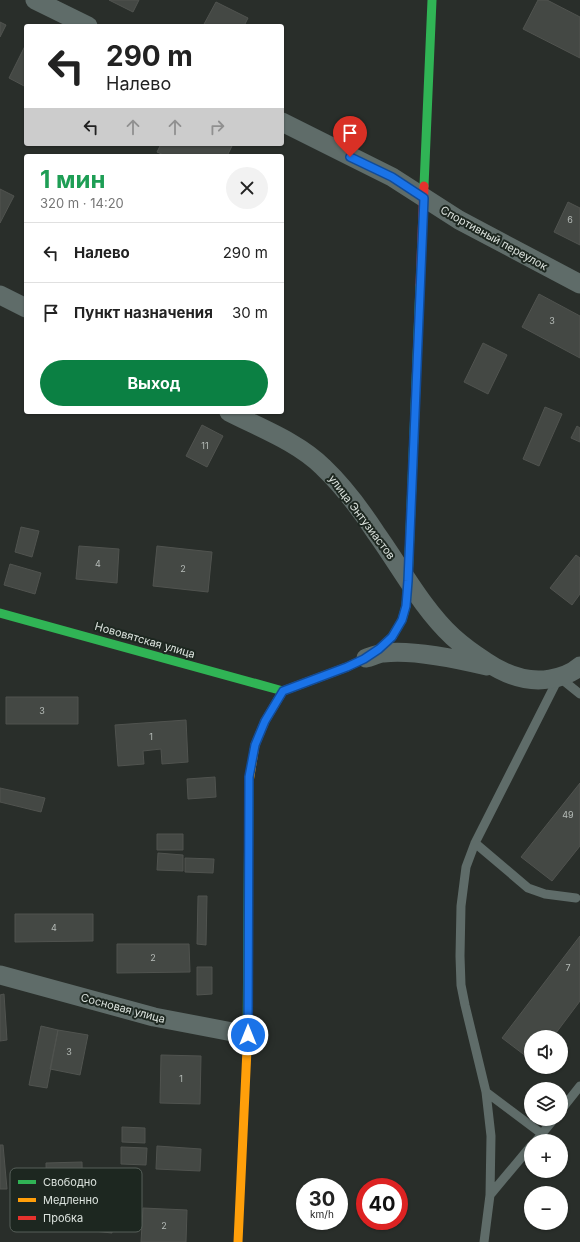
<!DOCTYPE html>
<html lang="ru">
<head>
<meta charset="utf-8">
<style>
  body { margin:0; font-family:Inter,sans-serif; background:#f2f2f2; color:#222; height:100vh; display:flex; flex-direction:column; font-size:15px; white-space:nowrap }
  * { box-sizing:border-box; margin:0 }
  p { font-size:13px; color:#767676 }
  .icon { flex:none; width:22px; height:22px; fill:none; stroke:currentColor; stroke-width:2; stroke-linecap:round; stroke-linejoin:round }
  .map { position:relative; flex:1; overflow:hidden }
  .sheet { position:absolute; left:24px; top:154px; width:260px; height:260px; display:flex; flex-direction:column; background:#fff; border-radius:4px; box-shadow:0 1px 3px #0004 }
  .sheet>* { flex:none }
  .top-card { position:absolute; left:24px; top:24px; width:260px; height:122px; border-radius:4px; box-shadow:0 1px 3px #0004; background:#fff; color:#222; overflow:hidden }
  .fabs { position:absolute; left:524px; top:1030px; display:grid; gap:8px }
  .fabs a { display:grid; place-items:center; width:44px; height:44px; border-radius:50%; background:#fff; box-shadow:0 1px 3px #0004; font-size:20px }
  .speed { position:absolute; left:296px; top:1178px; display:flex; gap:8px; font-size:20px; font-weight:700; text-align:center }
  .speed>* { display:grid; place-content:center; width:52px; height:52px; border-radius:50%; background:#fff; box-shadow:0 1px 3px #0004; line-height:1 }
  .speed small { font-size:10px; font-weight:400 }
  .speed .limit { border:6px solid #d22; background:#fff; color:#111 }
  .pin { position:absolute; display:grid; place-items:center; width:34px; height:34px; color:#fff; margin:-41px -17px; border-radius:50% 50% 50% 0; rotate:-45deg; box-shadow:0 0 4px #0007 }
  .pin .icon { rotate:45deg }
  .me { position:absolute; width:44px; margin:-22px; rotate:0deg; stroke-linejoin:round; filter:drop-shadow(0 0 3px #0008) }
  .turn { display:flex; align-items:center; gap:14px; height:84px; padding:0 16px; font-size:18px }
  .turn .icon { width:52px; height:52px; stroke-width:2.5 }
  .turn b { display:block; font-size:28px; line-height:34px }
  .lanes { display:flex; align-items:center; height:38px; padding:0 16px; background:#0003; justify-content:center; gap:20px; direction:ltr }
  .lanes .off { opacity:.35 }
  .round { display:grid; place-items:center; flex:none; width:42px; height:42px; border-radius:21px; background:#f2f2f2 }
  .headline { display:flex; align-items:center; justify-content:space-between; height:68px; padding:0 16px }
  h1 { font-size:24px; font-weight:700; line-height:30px; color:#1e9e55 }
  .action { display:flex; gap:8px; margin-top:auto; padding:8px 16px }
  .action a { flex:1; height:46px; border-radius:24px; background:#0b8043; color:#fff; font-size:16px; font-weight:700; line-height:46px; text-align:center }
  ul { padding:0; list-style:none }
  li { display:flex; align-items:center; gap:12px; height:60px; padding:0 16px; border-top:1px solid #e0e0e0 }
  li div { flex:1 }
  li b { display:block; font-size:15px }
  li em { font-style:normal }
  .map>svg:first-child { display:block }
  .building { fill:#444844; stroke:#50534f }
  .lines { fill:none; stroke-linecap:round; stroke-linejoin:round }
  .lane { stroke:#5f6c69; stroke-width:9 }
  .street { stroke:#5f6c69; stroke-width:19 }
  .fast { stroke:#30b455; stroke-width:9 }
  .slow { stroke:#ff9f0a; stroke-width:9 }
  .jam { stroke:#e5322d; stroke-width:9 }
  .route-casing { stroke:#114b97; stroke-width:10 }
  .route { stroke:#1a73e8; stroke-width:7 }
  .labels { text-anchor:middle; stroke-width:4; stroke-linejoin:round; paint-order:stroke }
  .number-label { font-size:9px; fill:#b6bcb8 }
  .street-label { font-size:11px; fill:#dce3de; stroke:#1d2720 }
  .key { fill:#1d2720; stroke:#565f59; stroke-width:1 }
  .key-label { font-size:11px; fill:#dce3de }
</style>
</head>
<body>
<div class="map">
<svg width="580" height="1242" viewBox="0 0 580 1242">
  <rect width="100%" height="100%" fill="#292e2a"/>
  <!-- building -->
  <path class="building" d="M109,0H139L133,12Z
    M538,0H547L580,17V58L523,29Z
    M216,2L248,18L244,26H203Z
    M0,22L6,25L0,37Z
    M26,44V87L9,78Z
    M161,144H227L232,146L227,156H166L157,152Z
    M0,189L14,196L0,223Z
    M568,202L580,208V245L554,232Z
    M539,294L580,316V358L522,327Z
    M483,343L507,355L488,394L464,382Z
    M545,407L562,414L539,466L523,459Z
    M202,425L223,436L207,467L186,456Z
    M577,426L580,428V442L571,438Z
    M21,527L39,531L32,557L15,552Z
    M79,546L119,549L117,583L76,579Z
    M157,546L212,552L208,592L153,586Z
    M576,555L580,558V594L572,605L550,588Z
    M10,564L41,573L35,594L4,585Z
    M6,697H78V724H6Z
    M186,720L188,762L162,764L161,749L143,751L144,764L118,766L115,725Z
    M215,777L216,797L188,799L187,779Z
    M580,783V846L552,881L521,857Z
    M0,788L45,798L41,812L0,802Z
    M157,834H183V850H157Z
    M158,853L183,855V871L157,870Z
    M185,858L214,859L213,873L185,872Z
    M198,896H207L206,945L197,944Z
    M15,914H93V941L15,942Z
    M580,936V1001L553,1037H531V1060L502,1038Z
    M117,944H189L190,972L117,973Z
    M197,967H212V994L197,995Z
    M4,994L7,1040L0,1041V995Z
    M41,1026L58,1030L47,1088L29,1085Z
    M58,1030L88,1035L80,1075L50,1069Z
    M161,1055L201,1056L200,1104L160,1103Z
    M122,1127L145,1128V1143L122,1142Z
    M0,1145H3L7,1189H0Z
    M157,1146L201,1149L200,1171L156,1169Z
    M121,1147L147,1148L146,1165L121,1164Z
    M82,1162L83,1211L47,1212L46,1163Z
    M96,1200L114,1201L112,1233L94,1231Z
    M143,1208L187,1210L186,1242H141Z"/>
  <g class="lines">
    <!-- lane -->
    <path class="lane" d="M475,843L528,888L545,894L576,898
      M486,1092L542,1134
      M561,1110L580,1086
      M536,1141L554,1119
      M490,1195L491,1136L486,1092L465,1005L461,985L460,956L461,906L466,867L475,843L559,677L580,694
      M484,1242L490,1195L531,1146"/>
    <!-- street -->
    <path class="street" d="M35,0L88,26
      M282,122L392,177L459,220L580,284
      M0,295L26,308
      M229,412C260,428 298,442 323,467C343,486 361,510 376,533C401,568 422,608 453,637C463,646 474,654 485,661C504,674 527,683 550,679C561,677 571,674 580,666
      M366,658C371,657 377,654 383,653C413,649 458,659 487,666
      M0,975L154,1017L248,1035"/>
    <!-- fast -->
    <path class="fast" d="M424,186L432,0
      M0,613L283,691
      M392,637L402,620L406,606L408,581L420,285
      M247,1049L249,782"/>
    <!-- slow -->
    <path class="slow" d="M249,782L255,745L265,721L283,691L347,667L364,659L379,649L392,637
      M238,1242L247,1049"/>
    <!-- jam -->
    <path class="jam" d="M420,285L424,186"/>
  </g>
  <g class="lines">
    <!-- route casing -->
    <g class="route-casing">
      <path id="route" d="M248,1035L249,777L255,745L265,721L283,691L347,667L364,659L379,649L392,637L402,620L406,606L408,581L424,198L392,177L350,157"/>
    </g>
    <!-- route -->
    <use href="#route" class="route"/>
  </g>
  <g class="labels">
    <!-- number labels -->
    <g class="number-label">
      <text x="570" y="223">6</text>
      <text x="552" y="324">3</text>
      <text x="205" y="449">11</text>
      <text x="98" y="567">4</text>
      <text x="183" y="572">2</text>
      <text x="42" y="714">3</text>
      <text x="151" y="740">1</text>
      <text x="568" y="818">49</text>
      <text x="54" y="931">4</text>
      <text x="153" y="961">2</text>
      <text x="568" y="971">7</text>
      <text x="69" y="1055">3</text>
      <text x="181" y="1082">1</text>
      <text x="164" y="1229">2</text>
    </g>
    <!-- street labels -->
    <g class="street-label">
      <text transform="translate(494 238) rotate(29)" y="4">Спортивный переулок</text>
      <text transform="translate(362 517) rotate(53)" y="4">улица Энтузиастов</text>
      <text transform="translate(145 640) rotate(16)" y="4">Нововятская улица</text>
      <text transform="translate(123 1008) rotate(15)" y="4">Сосновая улица</text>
    </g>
  </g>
  <!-- legend -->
  <rect x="10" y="1168" width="132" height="64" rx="6" class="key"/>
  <rect x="18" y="1180" width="18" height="4" fill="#30b455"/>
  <rect x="18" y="1198" width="18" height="4" fill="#ff9f0a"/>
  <rect x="18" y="1216" width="18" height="4" fill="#e5322d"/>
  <g class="key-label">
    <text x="43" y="1186">Свободно</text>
    <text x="43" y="1204">Медленно</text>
    <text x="43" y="1222">Пробка</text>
  </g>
</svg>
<div class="fabs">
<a><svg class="icon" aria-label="sound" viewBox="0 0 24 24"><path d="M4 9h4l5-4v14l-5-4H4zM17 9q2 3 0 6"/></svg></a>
<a><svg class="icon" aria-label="layers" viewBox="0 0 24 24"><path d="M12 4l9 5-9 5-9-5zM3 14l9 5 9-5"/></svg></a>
<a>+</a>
<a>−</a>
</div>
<div class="speed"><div>30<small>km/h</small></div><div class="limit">40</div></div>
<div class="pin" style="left:350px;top:157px;background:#d93025"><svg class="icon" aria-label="arrive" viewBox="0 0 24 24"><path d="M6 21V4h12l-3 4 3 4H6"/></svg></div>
<svg class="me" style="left:248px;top:1035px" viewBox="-20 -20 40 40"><circle r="17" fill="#1a73e8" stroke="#fff" stroke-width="3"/><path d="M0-11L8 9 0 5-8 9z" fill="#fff"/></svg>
<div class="top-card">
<div class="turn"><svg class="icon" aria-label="left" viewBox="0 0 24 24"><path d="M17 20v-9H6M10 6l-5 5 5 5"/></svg><div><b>290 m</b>Налево</div></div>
<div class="lanes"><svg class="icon" aria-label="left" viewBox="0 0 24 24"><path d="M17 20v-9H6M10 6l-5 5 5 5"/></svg><svg class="icon off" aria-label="ahead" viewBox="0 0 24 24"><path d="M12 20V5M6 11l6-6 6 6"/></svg><svg class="icon off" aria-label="ahead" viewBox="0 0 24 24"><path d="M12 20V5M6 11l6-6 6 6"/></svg><svg class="icon off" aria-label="right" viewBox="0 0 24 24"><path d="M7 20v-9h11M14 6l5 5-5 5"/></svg></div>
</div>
<section class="sheet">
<div class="headline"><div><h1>1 мин</h1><p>320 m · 14:20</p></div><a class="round"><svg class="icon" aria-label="close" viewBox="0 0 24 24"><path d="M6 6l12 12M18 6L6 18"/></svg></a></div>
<ul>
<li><svg class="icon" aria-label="left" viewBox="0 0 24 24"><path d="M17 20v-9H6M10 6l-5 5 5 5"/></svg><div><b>Налево</b></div><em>290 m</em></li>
<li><svg class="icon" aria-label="arrive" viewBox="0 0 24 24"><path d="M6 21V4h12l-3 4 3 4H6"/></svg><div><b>Пункт назначения</b></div><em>30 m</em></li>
</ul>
<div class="action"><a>Выход</a></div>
</section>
</div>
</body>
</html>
